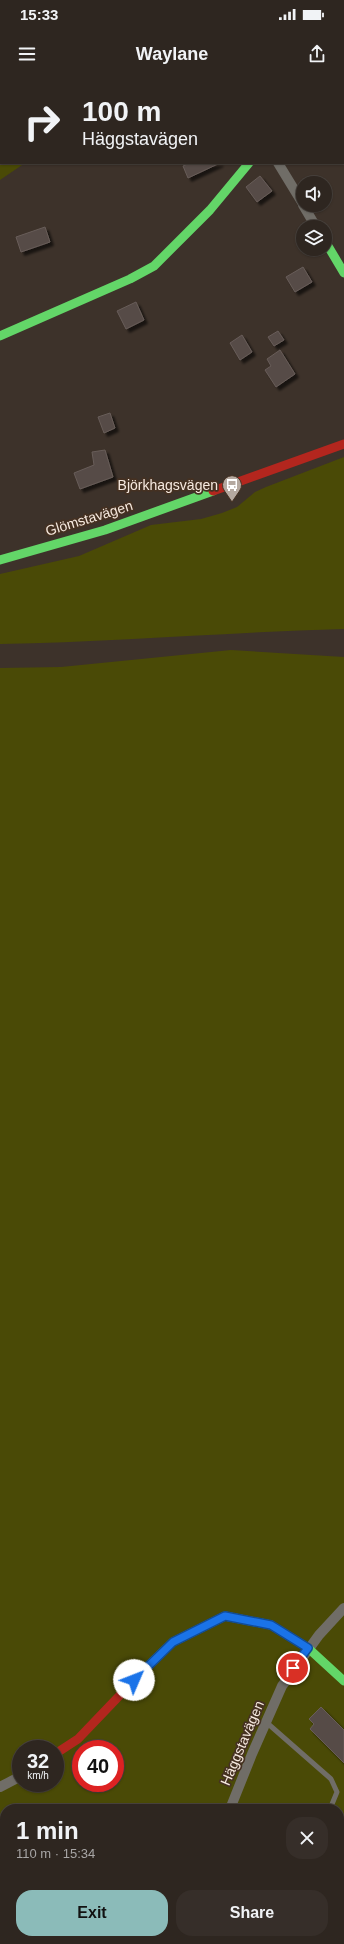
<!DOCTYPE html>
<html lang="en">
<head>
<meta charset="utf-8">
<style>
  body { margin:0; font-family:Helvetica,sans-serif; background:#362e29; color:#f1f3f6; height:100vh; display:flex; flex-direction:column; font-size:15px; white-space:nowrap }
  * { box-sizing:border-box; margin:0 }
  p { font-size:13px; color:#a7a5a5 }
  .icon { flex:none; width:22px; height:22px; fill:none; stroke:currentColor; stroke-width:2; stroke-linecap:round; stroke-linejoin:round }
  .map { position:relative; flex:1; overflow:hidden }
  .drawer { position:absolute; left:0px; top:1724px; width:344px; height:140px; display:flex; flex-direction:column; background:#2e2620; border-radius:16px 16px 0 0; box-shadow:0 1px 3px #0004,0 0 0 1px #49433e }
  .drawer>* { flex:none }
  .hud { position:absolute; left:0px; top:0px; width:344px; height:84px; box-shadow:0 1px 3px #0004,0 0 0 1px #49433e; background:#2e2620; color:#f1f3f6; overflow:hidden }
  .tools { position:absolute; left:296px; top:96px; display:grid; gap:8px }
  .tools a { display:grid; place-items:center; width:36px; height:36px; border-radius:50%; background:#2e2620; box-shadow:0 1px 3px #0004,0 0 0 1px #49433e; font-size:20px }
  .speed { position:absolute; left:12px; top:1660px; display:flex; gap:8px; font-size:20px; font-weight:700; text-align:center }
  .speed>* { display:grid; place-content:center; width:52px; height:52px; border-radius:50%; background:#2e2620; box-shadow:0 1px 3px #0004,0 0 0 1px #49433e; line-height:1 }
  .speed small { font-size:10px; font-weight:400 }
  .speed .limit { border:6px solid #d22; background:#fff; color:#111 }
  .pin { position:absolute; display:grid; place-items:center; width:34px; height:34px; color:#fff; margin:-17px; border:2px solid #fff; border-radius:50%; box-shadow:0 1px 4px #0007 }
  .me { position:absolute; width:44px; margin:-22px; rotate:46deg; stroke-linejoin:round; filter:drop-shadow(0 0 3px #0008) }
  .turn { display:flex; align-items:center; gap:14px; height:84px; padding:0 16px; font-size:18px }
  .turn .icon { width:52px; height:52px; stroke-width:2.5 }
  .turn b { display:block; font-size:28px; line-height:34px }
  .round { display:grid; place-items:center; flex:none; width:42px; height:42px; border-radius:16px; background:#362e29 }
  .headline { display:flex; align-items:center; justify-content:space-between; height:68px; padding:0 16px }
  h1 { font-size:24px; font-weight:800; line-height:30px }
  .button { display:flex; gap:8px; margin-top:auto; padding:8px 16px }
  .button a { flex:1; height:46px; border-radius:16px; background:#8bbbb9; color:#111; font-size:16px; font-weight:800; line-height:46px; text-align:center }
  .button a+a { background:#362e29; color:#f1f3f6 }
  .status { display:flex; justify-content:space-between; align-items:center; height:28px; padding:0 20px; background:#2e2620; direction:ltr }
  .status svg { height:11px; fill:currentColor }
  header { display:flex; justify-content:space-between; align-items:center; height:52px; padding:0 16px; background:#2e2620; font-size:18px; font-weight:800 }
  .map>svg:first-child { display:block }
  .green { fill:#4a4a06; fill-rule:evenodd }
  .building { fill:#564b47; stroke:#685d59; filter:url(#shadow) }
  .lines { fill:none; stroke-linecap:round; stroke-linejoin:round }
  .lane { stroke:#706d67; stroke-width:5 }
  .street { stroke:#706d67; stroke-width:10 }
  .fast { stroke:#63d668; stroke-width:9 }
  .jam { stroke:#b3261e; stroke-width:9 }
  .route-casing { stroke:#114b97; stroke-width:10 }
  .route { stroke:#1a73e8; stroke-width:7 }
  .labels { text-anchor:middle; stroke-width:3.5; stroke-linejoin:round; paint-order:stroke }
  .poi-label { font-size:14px; fill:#f6e9df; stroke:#453122; text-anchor:end }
  .street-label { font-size:14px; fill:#f6e9df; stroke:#453122 }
</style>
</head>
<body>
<div class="status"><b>15:33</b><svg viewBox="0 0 49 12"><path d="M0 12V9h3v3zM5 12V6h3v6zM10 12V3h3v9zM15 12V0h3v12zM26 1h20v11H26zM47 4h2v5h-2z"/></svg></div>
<header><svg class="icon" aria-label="menu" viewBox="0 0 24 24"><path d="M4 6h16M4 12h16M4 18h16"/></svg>Waylane<svg class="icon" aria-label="share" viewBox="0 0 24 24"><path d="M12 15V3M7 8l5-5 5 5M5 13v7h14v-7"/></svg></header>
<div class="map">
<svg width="344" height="1864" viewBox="0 0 344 1864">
  <defs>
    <filter id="shadow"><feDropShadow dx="3.5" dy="3.5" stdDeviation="1" flood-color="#0009"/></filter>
  </defs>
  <rect width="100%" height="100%" fill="#3d322a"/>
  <!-- green -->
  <path class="green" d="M0,0H148L1,1V83H25L0,100Z
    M344,377V549C229,552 115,562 0,564V494L79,476L151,445L201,439L222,433L237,427L255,412L266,407Z
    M231,570L344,577V1864H0V588L61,587ZM21,1669H55V1703H21ZM81,1669H115V1703H81ZM5,1729H339V1859H5Z"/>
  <!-- building -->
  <path class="building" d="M190,83H220L188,98L183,86Z
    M260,96L272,111L257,122L246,107Z
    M45,147L50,162L21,172L16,157Z
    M303,187L312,202L295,212L286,197Z
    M136,222L144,240L126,249L117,231Z
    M278,251L284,260L274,266L268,257Z
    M242,255L252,272L240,280L230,263Z
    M280,270L295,294L276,307L265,290L271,286L267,279Z
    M110,333L115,348L104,353L98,337Z
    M105,370L113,397L80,409L74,393L94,385L92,372Z
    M321,1627L344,1650V1683L310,1649L314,1644L309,1639Z"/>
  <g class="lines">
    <!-- lane -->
    <path class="lane" d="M266,1642L331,1699L337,1712L330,1729"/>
    <!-- street -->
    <path class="street" d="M314,1L315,0
      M278,83L303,124
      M303,125L316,147
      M0,1707L21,1696
      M230,1729L252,1674L282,1606L319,1555L344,1528
      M148,1864L152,1859"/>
    <!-- fast -->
    <path class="fast" d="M325,161L344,193
      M0,256L130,199L154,186L210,130L249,83
      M0,480L105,450L213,411
      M144,1590L173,1562L225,1536L271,1545L308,1568L344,1601"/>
    <!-- jam -->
    <path class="jam" d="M213,411L344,364
      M55,1674L78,1659L144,1590"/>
  </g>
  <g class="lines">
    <!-- route casing -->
    <g class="route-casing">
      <path id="route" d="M134,1600L173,1562L225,1536L271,1545L308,1568L293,1588"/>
    </g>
    <!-- route -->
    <use href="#route" class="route"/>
  </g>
  <!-- icons -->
  <defs>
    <g id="bus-pin" transform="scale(1)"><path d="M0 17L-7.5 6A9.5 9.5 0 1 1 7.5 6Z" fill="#b5a9a0" stroke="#453122"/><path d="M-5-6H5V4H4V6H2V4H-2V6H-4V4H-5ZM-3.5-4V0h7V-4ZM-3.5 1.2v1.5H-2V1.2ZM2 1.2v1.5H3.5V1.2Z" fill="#fff"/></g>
  </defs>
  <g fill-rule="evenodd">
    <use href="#bus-pin" x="232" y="405"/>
  </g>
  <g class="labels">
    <!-- poi labels -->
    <g class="poi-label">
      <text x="218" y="410">Björkhagsvägen</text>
    </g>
    <!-- street labels -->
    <g class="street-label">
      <text transform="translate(89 438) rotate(-17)" y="5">Glömstavägen</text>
      <text transform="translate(242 1663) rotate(-67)" y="5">Häggstavägen</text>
    </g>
  </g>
</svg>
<div class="tools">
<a><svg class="icon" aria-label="sound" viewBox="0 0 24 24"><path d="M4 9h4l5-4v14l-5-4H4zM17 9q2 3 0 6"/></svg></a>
<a><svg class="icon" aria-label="layers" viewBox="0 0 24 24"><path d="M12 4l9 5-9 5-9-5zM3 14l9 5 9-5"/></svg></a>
</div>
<div class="speed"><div>32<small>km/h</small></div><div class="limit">40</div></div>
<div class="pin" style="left:293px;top:1588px;background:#d93025"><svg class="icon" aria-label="arrive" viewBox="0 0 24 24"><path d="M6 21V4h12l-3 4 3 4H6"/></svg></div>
<svg class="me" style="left:134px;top:1600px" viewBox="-20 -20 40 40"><circle r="19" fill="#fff"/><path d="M0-13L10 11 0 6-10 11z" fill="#1a73e8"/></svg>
<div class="hud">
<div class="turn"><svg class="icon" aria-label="right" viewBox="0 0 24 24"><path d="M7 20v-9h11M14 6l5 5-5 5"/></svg><div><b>100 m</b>Häggstavägen</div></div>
</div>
<section class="drawer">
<div class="headline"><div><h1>1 min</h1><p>110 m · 15:34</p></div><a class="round"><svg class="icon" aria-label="close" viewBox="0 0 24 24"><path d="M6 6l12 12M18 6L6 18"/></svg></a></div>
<div class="button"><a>Exit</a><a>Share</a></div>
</section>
</div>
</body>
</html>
